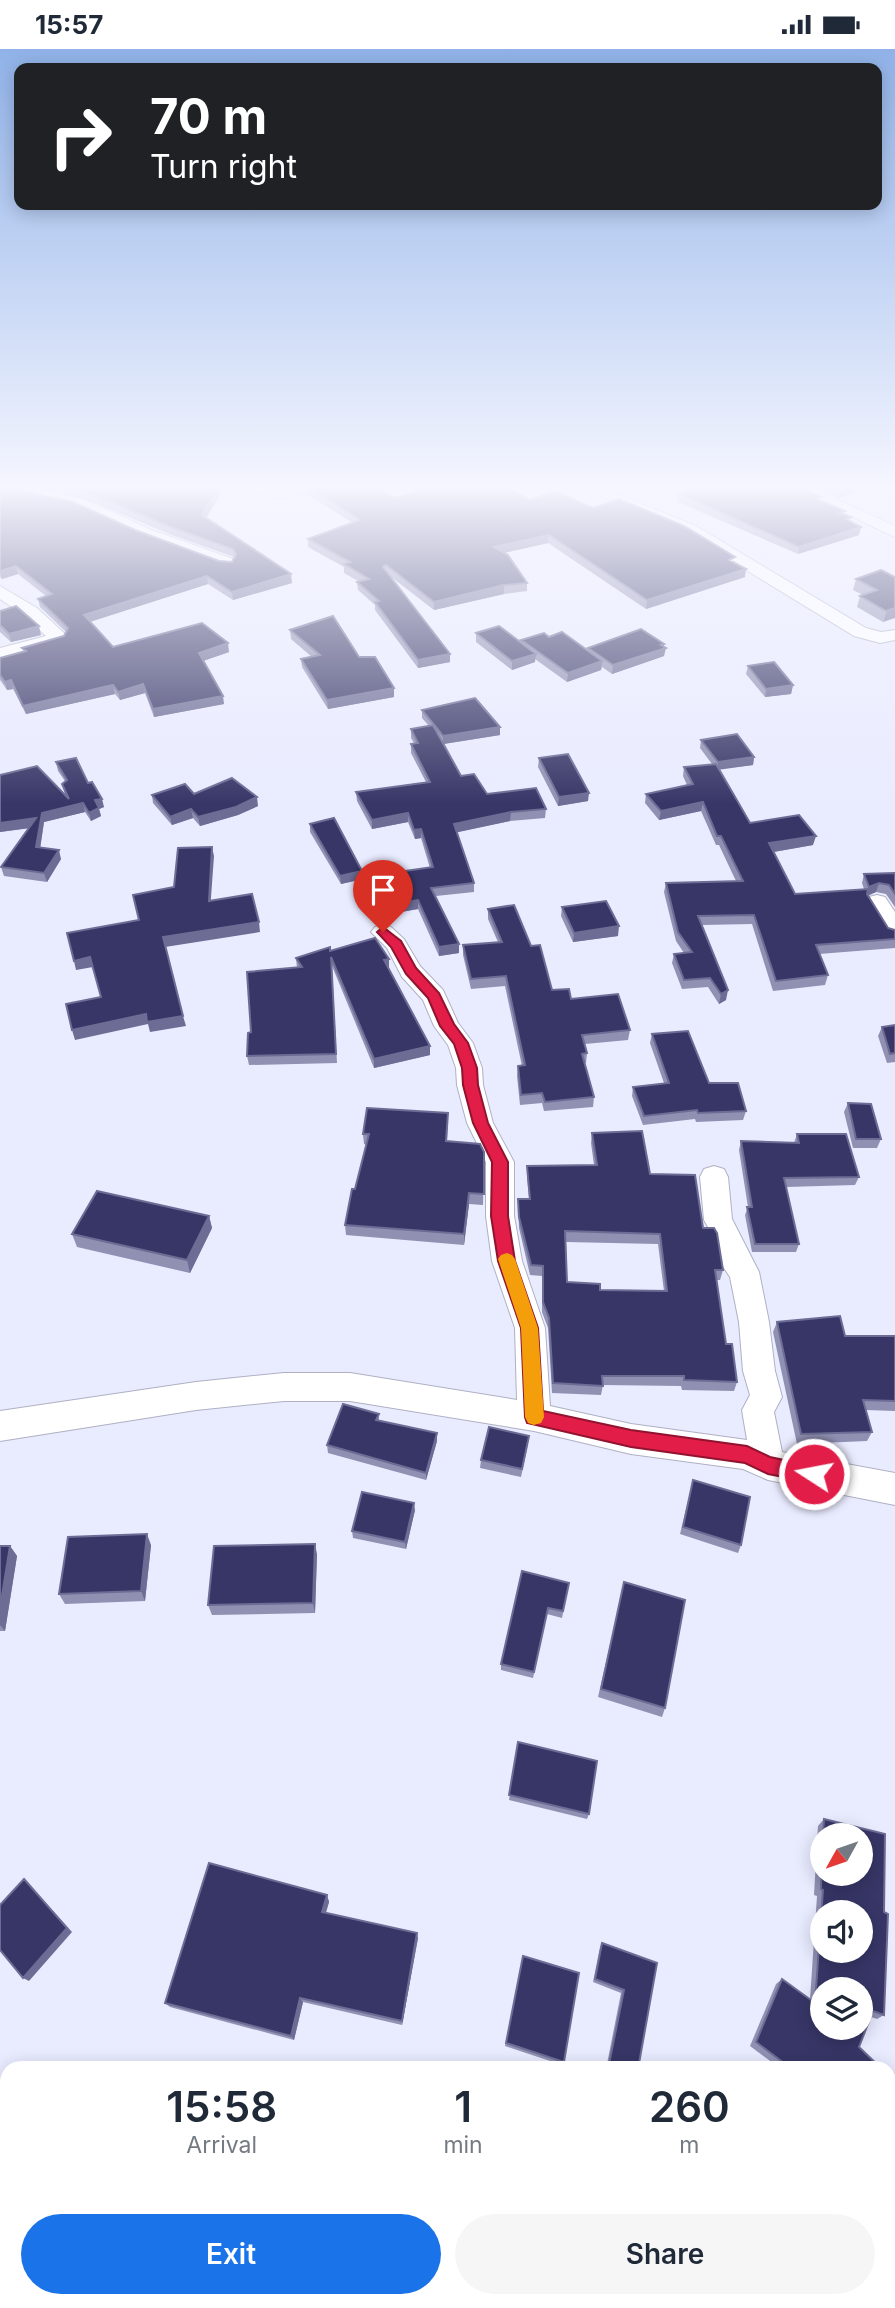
<!DOCTYPE html>
<html lang="en">
<head>
<meta charset="utf-8">
<style>
  body { margin:0; font-family:Inter,sans-serif; background:#f6f6f7; color:#1f2937; height:100vh; display:flex; flex-direction:column; font-size:26px; white-space:nowrap }
  * { box-sizing:border-box; margin:0 }
  p { font-size:23px; color:#747a83 }
  .icon { flex:none; width:38px; height:38px; fill:none; stroke:currentColor; stroke-width:2; stroke-linecap:round; stroke-linejoin:round }
  .map { position:relative; flex:1; overflow:hidden }
  .details { position:absolute; left:0px; top:2012px; width:896px; height:247px; display:flex; flex-direction:column; background:#fff; border-radius:21px 21px 0 0; box-shadow:0 4px 18px #0003 }
  .details>* { flex:none }
  .hud { position:absolute; left:14px; top:14px; width:868px; height:147px; border-radius:14px; box-shadow:0 4px 18px #0003; background:#202124; color:#fff; overflow:hidden }
  .needle { width:46px; rotate:230deg }
  .tools { position:absolute; left:810px; top:1774px; display:grid; gap:14px }
  .tools a { display:grid; place-items:center; width:63px; height:63px; border-radius:50%; background:#fff; box-shadow:0 4px 18px #0003; font-size:35px }
  .pin { position:absolute; display:grid; place-items:center; width:60px; height:60px; color:#fff; margin:-72px -30px; border-radius:50% 50% 50% 0; rotate:-45deg; box-shadow:0 0 7px #0007 }
  .pin .icon { rotate:45deg }
  .me { position:absolute; width:77px; margin:-38px; rotate:281deg; stroke-linejoin:round; filter:drop-shadow(0 0 5px #0008) }
  .turn { display:flex; align-items:center; gap:24px; height:147px; padding:0 21px; font-size:32px }
  .turn .icon { width:91px; height:91px; stroke-width:2.5 }
  .turn b { display:block; font-size:49px; line-height:60px }
  .eta { display:flex; justify-content:space-evenly; align-items:center; height:119px; text-align:center }
  .eta b { font-size:42px; font-weight:600; line-height:49px }
  .action { display:flex; gap:14px; margin-top:auto; padding:14px 21px }
  .action a { flex:1; height:80px; border-radius:42px; background:#1a73e8; color:#fff; font-size:28px; font-weight:600; line-height:80px; text-align:center }
  .action a+a { background:#f6f6f7; color:#1f2937 }
  .status { display:flex; justify-content:space-between; align-items:center; height:49px; padding:0 35px; background:#fff; direction:ltr }
  .status svg { height:19px; fill:currentColor }
  .map>svg:first-child { display:block }
  .lines { fill:none; stroke-linecap:round; stroke-linejoin:round }
  .minor-casing { stroke:#afb0c3; stroke-width:2 }
  .minor { fill:#fff; fill-rule:evenodd }
  .wall { fill:#9090b3; fill-rule:evenodd }
  .shaded-wall { fill:#6c6c95 }
  .building { fill:#373667; stroke:#6c6c95; stroke-width:2; fill-rule:evenodd }
  .route { fill:#e11d48; stroke:#92132f; stroke-width:2 }
  .slow { fill:#f59e0b }
</style>
</head>
<body>
<div class="status"><b>15:57</b><svg viewBox="0 0 49 12"><path d="M0 12V9h3v3zM5 12V6h3v6zM10 12V3h3v9zM15 12V0h3v12zM26 1h20v11H26zM47 4h2v5h-2z"/></svg></div>
<div class="map">
<svg width="895" height="2259" viewBox="0 0 895 2259">
  <rect width="100%" height="100%" fill="#e9ebff"/>
  <g class="lines">
    <!-- minor casing -->
    <g class="minor-casing">
      <path id="minor" d="M0,438H21L0,448Z
        M241,438H313L311,441L280,450L243,441Z
        M579,438H600L696,477L866,579L881,583L895,581V591L880,594L854,587L684,483Z
        M789,438H809L895,477V488Z
        M37,440L86,451L149,480L233,510L235,514L233,518H221L137,486L75,458L32,448L29,445L32,442Z
        M0,537L37,559L65,585L68,589L65,593L0,611V599L46,587L25,567L0,550Z
        M877,846L885,848L895,863V890L887,887L866,853L869,848Z
        M383,875L391,878L404,890L420,917L443,941L458,974L473,994L482,1019L483,1036L493,1074L514,1113V1167L522,1212L545,1279L550,1357L631,1375L747,1391L742,1361L750,1346L743,1322L739,1273L730,1228L722,1216L720,1199L704,1171L700,1128L704,1120L714,1117L724,1120L728,1128L732,1170L759,1223L769,1273L775,1322L782,1348L774,1363L782,1403L895,1424V1456L768,1431L743,1420L631,1405L534,1382L350,1352H284L196,1361L0,1392V1362L196,1333L284,1324H350L517,1351L515,1279L492,1212L486,1167V1113L467,1074L457,1036L456,1019L448,996L434,977L423,951L402,928L387,899L371,883L375,878Z"/>
    </g>
    <!-- minor -->
    <use href="#minor" class="minor"/>
  </g>
  <!-- wall -->
  <path class="wall" d="M38,438H221V444L206,469L292,534L233,551L208,535L90,573L113,598L229,603L203,612L224,655L154,668L145,644L120,651L115,645L26,665L13,640L7,641L0,631V609L24,603L22,599L64,587L66,583L40,558L38,550L46,547L18,525L2,530L0,528V439L135,481L219,512L232,513L234,508L169,485L95,454L61,443Z
    M307,438L395,449L530,451L593,459L734,513L745,528L646,560L548,494L504,504L527,534V542L504,545L434,561L390,527L450,605V613L418,619L375,561V556L358,541L357,533H360L344,524V518L308,498V490L353,474L308,446Z
    M816,438H865L839,449Z
    M679,445L822,452L845,462L844,466L851,468L850,472L861,478L859,486L798,505L678,453Z
    M895,528L883,573L857,558L860,547L863,546L853,541L856,530Z
    M0,562L41,586L11,593L0,583Z
    M290,581L359,608L394,639V648L328,660L302,618L301,610L312,608L291,590Z
    M476,584L521,594V591L549,588L588,602V599L664,598V607L612,625L602,618L601,621L567,633L535,610V613L512,621L476,593Z
    M748,617L793,636L791,645L765,648L746,625Z
    M422,661L500,678V686L444,695L461,727L487,745L546,760L545,769L510,772L457,783L474,834V843L436,847L459,895V904L439,907L418,860L395,864L384,834V825L430,819L421,789L415,790L408,773L372,780L357,752L356,743L426,733L411,704V695L414,694L411,689V680L429,677L422,669Z
    M701,691L754,708L753,716L719,720L750,774L813,796L774,803L795,845L864,840L862,834L864,825L895,824V858L886,845L876,843L868,847L888,879L895,881V899L819,905L828,926L825,936L773,942L752,875L702,876L726,951L719,955L708,938L682,940L672,914L674,905L684,904L676,892L664,843L666,834L736,832L719,796H716L701,762L659,771L645,754L646,745L687,736L683,727L684,718L712,715L700,699Z
    M539,709L588,752L558,757L538,718Z
    M56,713L88,734L104,758L99,760L101,767L91,772L85,763L44,773L40,799L61,810L47,833L4,827L1,818L28,779L0,783V726L65,746L62,735L65,732L58,722Z
    M194,745L258,757L238,766L200,777L193,769L172,776L153,754L152,746Z
    M310,775L363,830L341,835L310,783Z
    M562,858L618,887L573,893L561,867Z
    M488,860L531,897L552,941L571,950L630,981L628,991L585,995L587,1004L586,1014H585L594,1048L593,1058L544,1062L542,1054L520,1056L517,1027L518,1017H522L505,937L471,940L463,906V896L498,893L488,870Z
    M330,902L389,919H388L430,997V1006L374,1019L332,917L337,1014L249,1016L247,1007L251,983L297,919L296,909Z
    M895,976V1013L887,1014L878,987L882,978Z
    M652,985L709,1034L746,1062L743,1071L696,1073L695,1070L643,1076L632,1047L633,1038L664,1034L650,994Z
    M848,1054L881,1090L877,1099H853L844,1063Z
    M448,1075L447,1092L484,1103L483,1156L469,1155L464,1196L346,1186L345,1176L367,1096L364,1095L363,1085Z
    M592,1084L650,1125L703,1179L723,1221L720,1231H717L726,1295L737,1333L734,1342L682,1341L681,1337L603,1336L601,1346L552,1344L548,1279L542,1263V1227L530,1226L519,1179L518,1150H529L527,1128V1117L594,1116L591,1094ZM566,1193L658,1195L664,1242L600,1241L567,1233Z
    M797,1085L859,1128L855,1136L786,1138L799,1195L796,1203H752L745,1166L748,1158L739,1101L741,1092L794,1094Z
    M209,1167L212,1179L190,1224L77,1198L72,1185Z
    M777,1273L845,1287H895V1362L866,1361L872,1383L867,1392L797,1395L773,1283Z
    M379,1365V1372L437,1392L426,1431L328,1404L327,1396Z
    M528,1395L521,1428L480,1419L481,1411Z
    M693,1431L741,1496L738,1504L680,1485Z
    M415,1461L406,1500L353,1489L352,1482Z
    M151,1496L145,1552L65,1555L59,1545Z
    M0,1497H10L17,1507L5,1582H0Z
    M317,1505L315,1564L212,1566L208,1556Z
    M569,1534L562,1569L547,1565L533,1629L501,1621V1615Z
    M622,1543L665,1659L662,1668L598,1648Z
    M518,1693L589,1765L587,1770L509,1751Z
    M824,1770L885,1785L884,1863L888,1865L884,1966L877,1970L871,1968L859,1998L882,2020H781L750,1997L776,1935L782,1930L810,1950L817,1847L814,1846L818,1777ZM822,1787H861V1825H822ZM822,1864H861V1902H822ZM822,1941H861V1979H822Z
    M327,1846L329,1853L326,1864L418,1889L402,1976L303,1953L294,1991L170,1958L165,1954Z
    M602,1894L657,1914L638,2020H606L621,1944L593,1933L600,1898Z
    M523,1907L564,2013L562,2016L505,1997Z
    M889,2026L895,2031V2200L889,2194Z"/>
  <!-- shaded-wall -->
  <path class="shaded-wall" d="M219,438H221V444L203,474L202,466Z
    M848,438H865L839,449L841,441Z
    M861,478L859,486L798,505L799,498Z
    M549,486L548,494L494,506V498Z
    M16,517L18,525L2,530L0,522Z
    M746,520L745,528L646,560L647,551Z
    M291,525L292,534L233,551L232,543Z
    M207,527L208,535L86,574L84,566Z
    M504,536V545L434,561V553Z
    M895,559V569L883,573L886,562Z
    M39,577L41,586L11,593L9,585Z
    M228,594L229,603L200,613L199,604Z
    M664,595V599H666L664,607L612,625L613,616Z
    M450,605V613L418,619V611Z
    M536,605L535,613L512,621V612Z
    M602,612L601,621L567,633L568,624Z
    M11,631L13,640L7,641L5,633Z
    M143,635L145,644L120,651L118,643Z
    M113,636L115,645L26,665L23,657Z
    M793,636L791,645L765,648L766,640Z
    M394,639V648L328,660L327,651Z
    M223,647L224,655L154,668L153,660Z
    M500,678V686L443,695V687Z
    M754,708L753,716L717,721L718,713Z
    M589,744L588,752L558,757L559,748Z
    M257,748L258,757L238,766L200,777L198,768Z
    M102,750L104,758L99,760L101,767L91,772L89,764L95,751Z
    M703,753L701,762L659,771L661,762Z
    M83,754L85,763L44,773L39,807L36,798L42,764Z
    M191,760L193,769L172,776L170,768Z
    M511,763L510,772L454,784V775Z
    M408,764V773L372,780V771Z
    M36,769L38,778L0,783V774Z
    M421,780V789L415,790L414,781Z
    M816,787L813,796L767,804L769,794Z
    M212,798L214,807L210,862L209,852Z
    M59,801L61,810L47,833L44,824Z
    M362,822L363,830L341,835L340,827Z
    M879,834L876,843L866,847L869,838Z
    M418,851V860L395,864L394,855Z
    M259,873L260,883L165,898L163,888Z
    M619,877L618,887L573,893L574,884Z
    M459,895V904L439,907V898Z
    M90,908L93,918L76,921L74,912Z
    M389,910V919L384,921V911Z
    M728,941L726,951L719,955L721,945Z
    M146,965L183,967L186,977L150,983L148,975L75,991L72,981Z
    M430,997V1006L374,1019V1010Z
    M469,1144V1155L464,1196V1185Z
    M209,1167L212,1179L190,1224L187,1211Z
    M437,1384V1392L426,1431V1424Z
    M414,1454L415,1461L406,1500L405,1493Z
    M147,1485L151,1496L145,1552L141,1542Z
    M315,1495L317,1505L315,1564L313,1554Z
    M10,1497L17,1507L5,1582L0,1576V1559Z
    M24,1830L72,1883L29,1932L23,1929Z
    M327,1846L329,1853L324,1869L322,1863Z
    M417,1884L418,1889L402,1976V1972Z
    M300,1949L303,1953L294,1991L291,1987Z"/>
  <!-- building -->
  <path class="building" d="M4,438L73,453L135,481L219,512L232,513L236,505L233,500L168,477L94,446L70,438H219L202,466L291,525L232,543L207,527L84,566L113,598L202,574L228,594L199,604L223,647L153,660L143,635L118,643L113,636L23,657L11,631L5,633L0,626V609L26,602L22,599L64,587L68,579L38,550L52,545L16,517L0,522V439Z
    M308,438H375L395,449L431,438H507L530,451L555,442L593,459L619,450L684,477L735,508L729,511L746,520L647,551L549,486L494,498L508,506L527,534L504,536L434,553L386,516L383,518L450,605L418,611L375,553L379,552L357,533L369,530L344,515L350,513L308,490L360,471Z
    M697,438H801L822,448L817,450L845,462L840,464L851,468L846,470L861,478L799,498L679,445Z
    M834,438H848L841,441Z
    M881,521L895,528V559L886,562L860,547L877,541L856,530Z
    M16,557L39,577L9,585L0,576V562Z
    M333,567L359,608H375L394,639L327,651L301,610L320,606L290,581Z
    M499,577L536,605L512,612L476,584Z
    M641,580L664,595L661,596L666,599L613,616L588,599Z
    M562,583L602,612L568,624L521,591L544,584L549,588Z
    M774,613L793,636L766,640L748,617Z
    M475,649L500,678L443,687L422,661Z
    M433,676L461,727L474,725L487,745L536,739L546,760L511,763L454,775L474,834L431,839L459,895L439,898L418,851L394,855L384,825L433,818L421,780L414,781L408,764L372,771L356,743L430,733L411,695L418,694L411,680Z
    M737,685L754,708L718,713L701,691Z
    M568,705L589,744L559,748L539,709Z
    M76,709L88,734L92,733L102,750L95,751L99,759L89,764L83,754L42,764L36,798L59,801L44,824L1,818L36,769L0,774V726L37,717L69,750L62,735L67,731L56,713Z
    M716,715L750,774L799,766L816,787L769,794L795,845L868,840L867,845L888,879L895,881V890L816,896L828,926L776,932L754,866L698,867L728,941L721,945L710,929L684,931L674,905L692,903L678,883L666,834L743,832L721,787H717L703,753L661,762L646,745L693,735L684,718Z
    M232,729L257,748L236,758L198,768L191,760L170,768L152,746L185,735L194,745Z
    M334,769L362,822L340,827L310,775Z
    M212,798L209,852L252,845L259,873L163,888L183,967L147,973L146,965L72,981L66,955L101,948L90,908L74,912L67,884L139,871L133,846L174,838L178,799Z
    M895,824V845L889,836L879,834L869,838L864,825Z
    M606,852L619,877L574,884L562,858Z
    M514,856L531,897L540,896L552,941L569,940L571,950L618,945L630,981L582,986L587,1004L582,1005L594,1048L545,1053L542,1044L521,1046L518,1017L525,1016L506,927L471,930L463,896L502,893L488,860Z
    M375,889L389,910L384,911L430,997L374,1010L331,908L336,1005L247,1007L248,984L251,983L247,923L302,918L296,909L330,898V902Z
    M895,976V1004L890,1005L882,978Z
    M688,982L709,1034H738L746,1062L698,1064L697,1061L644,1067L633,1038L669,1034L652,985Z
    M848,1054L871,1055L881,1090H856Z
    M367,1059L448,1064L446,1092L480,1095L484,1103V1145L469,1144L464,1185L345,1176L352,1140H355L369,1085H363Z
    M642,1082L650,1125L695,1126L703,1179H714L717,1184L723,1221H715L726,1295H732L737,1333L684,1331V1327H602L603,1337L553,1334L549,1269L543,1253V1217L531,1216L519,1168L518,1150H530L527,1117L597,1116L592,1084ZM565,1182L660,1185L667,1242L600,1241V1235L567,1233Z
    M797,1085H846L859,1128L784,1129L799,1195H755L747,1158H752L741,1092L799,1094Z
    M97,1142L209,1167L187,1211L72,1185Z
    M840,1267L845,1287H895V1352L863,1351L872,1383L801,1385L777,1273Z
    M343,1355L379,1365L376,1371L437,1384L426,1424L327,1396Z
    M489,1378L529,1387L522,1420L481,1411Z
    M693,1431L750,1448L741,1496L683,1478Z
    M362,1443L414,1454L405,1493L352,1482Z
    M147,1485L141,1542L59,1545L68,1488Z
    M315,1495L313,1554L208,1556L214,1497Z
    M0,1497H10L0,1559Z
    M522,1522L569,1534L563,1562L548,1559L534,1623L501,1615Z
    M624,1533L685,1551L665,1659L601,1640Z
    M518,1693L597,1712L589,1765L509,1746Z
    M824,1770L885,1785L884,1863L888,1865L884,1966L873,1962L859,1998L882,2020H792L756,1993L782,1930L815,1954L823,1841L821,1840L822,1802V1825H861V1787H823ZM822,1864H861V1902H822ZM822,1941H861V1979H822Z
    M209,1814L327,1846L322,1863L417,1884L402,1972L300,1949L291,1987L165,1954Z
    M24,1830L67,1879L23,1929L0,1901V1856Z
    M602,1894L657,1914L638,2020H608L624,1941L595,1930Z
    M523,1907L579,1924L564,2013L506,1994Z
    M889,2026L895,2031V2191L889,2185Z
    M275,2252H465L463,2259H272Z"/>
  <!-- sky -->
  <linearGradient id="sky" x2="0" y2="1"><stop stop-color="#90b2e8"/><stop offset="0.58" stop-color="#f5f6ff"/><stop offset="1" stop-color="#f5f6ff" stop-opacity="0"/></linearGradient>
  <rect width="895" height="755" fill="url(#sky)"/>
  <!-- route -->
  <path class="route" d="M383,878L401,892L416,919L439,944L454,975L468,994L477,1019L478,1036L488,1074L508,1113V1167L515,1212L538,1279L543,1362L631,1381L747,1397L770,1408L821,1419L824,1425L821,1431L814,1434L768,1425L745,1414L631,1398L527,1374L525,1368L521,1279L498,1212L491,1167L492,1113L473,1074L463,1036L462,1019L454,995L440,977L428,949L406,925L391,898L377,883Z"/>
  <!-- slow -->
  <path class="slow" d="M507,1204L512,1206L515,1210L538,1279L544,1368L541,1374L534,1376L528,1374L525,1368L521,1279L498,1210L501,1206Z"/>
</svg>
<div class="tools">
<a><svg class="needle" viewBox="-14 -14 28 28"><path d="M0-13l5 13h-10z" fill="#e53935"/><path d="M0 13l5-13h-10z" fill="#747a83"/></svg></a>
<a><svg class="icon" aria-label="sound" viewBox="0 0 24 24"><path d="M4 9h4l5-4v14l-5-4H4zM17 9q2 3 0 6"/></svg></a>
<a><svg class="icon" aria-label="layers" viewBox="0 0 24 24"><path d="M12 4l9 5-9 5-9-5zM3 14l9 5 9-5"/></svg></a>
</div>
<div class="pin" style="left:383px;top:883px;background:#d93025"><svg class="icon" aria-label="arrive" viewBox="0 0 24 24"><path d="M6 21V4h12l-3 4 3 4H6"/></svg></div>
<svg class="me" style="left:814px;top:1425px" viewBox="-20 -20 40 40"><circle r="17" fill="#e11d48" stroke="#fff" stroke-width="3"/><path d="M0-11L8 9 0 5-8 9z" fill="#fff"/></svg>
<div class="hud">
<div class="turn"><svg class="icon" aria-label="right" viewBox="0 0 24 24"><path d="M7 20v-9h11M14 6l5 5-5 5"/></svg><div><b>70 m</b>Turn right</div></div>
</div>
<section class="details">
<div class="eta">
<div><b>15:58</b><p>Arrival</p></div>
<div><b>1</b><p>min</p></div>
<div><b>260</b><p>m</p></div>
</div>
<div class="action"><a>Exit</a><a>Share</a></div>
</section>
</div>
</body>
</html>
